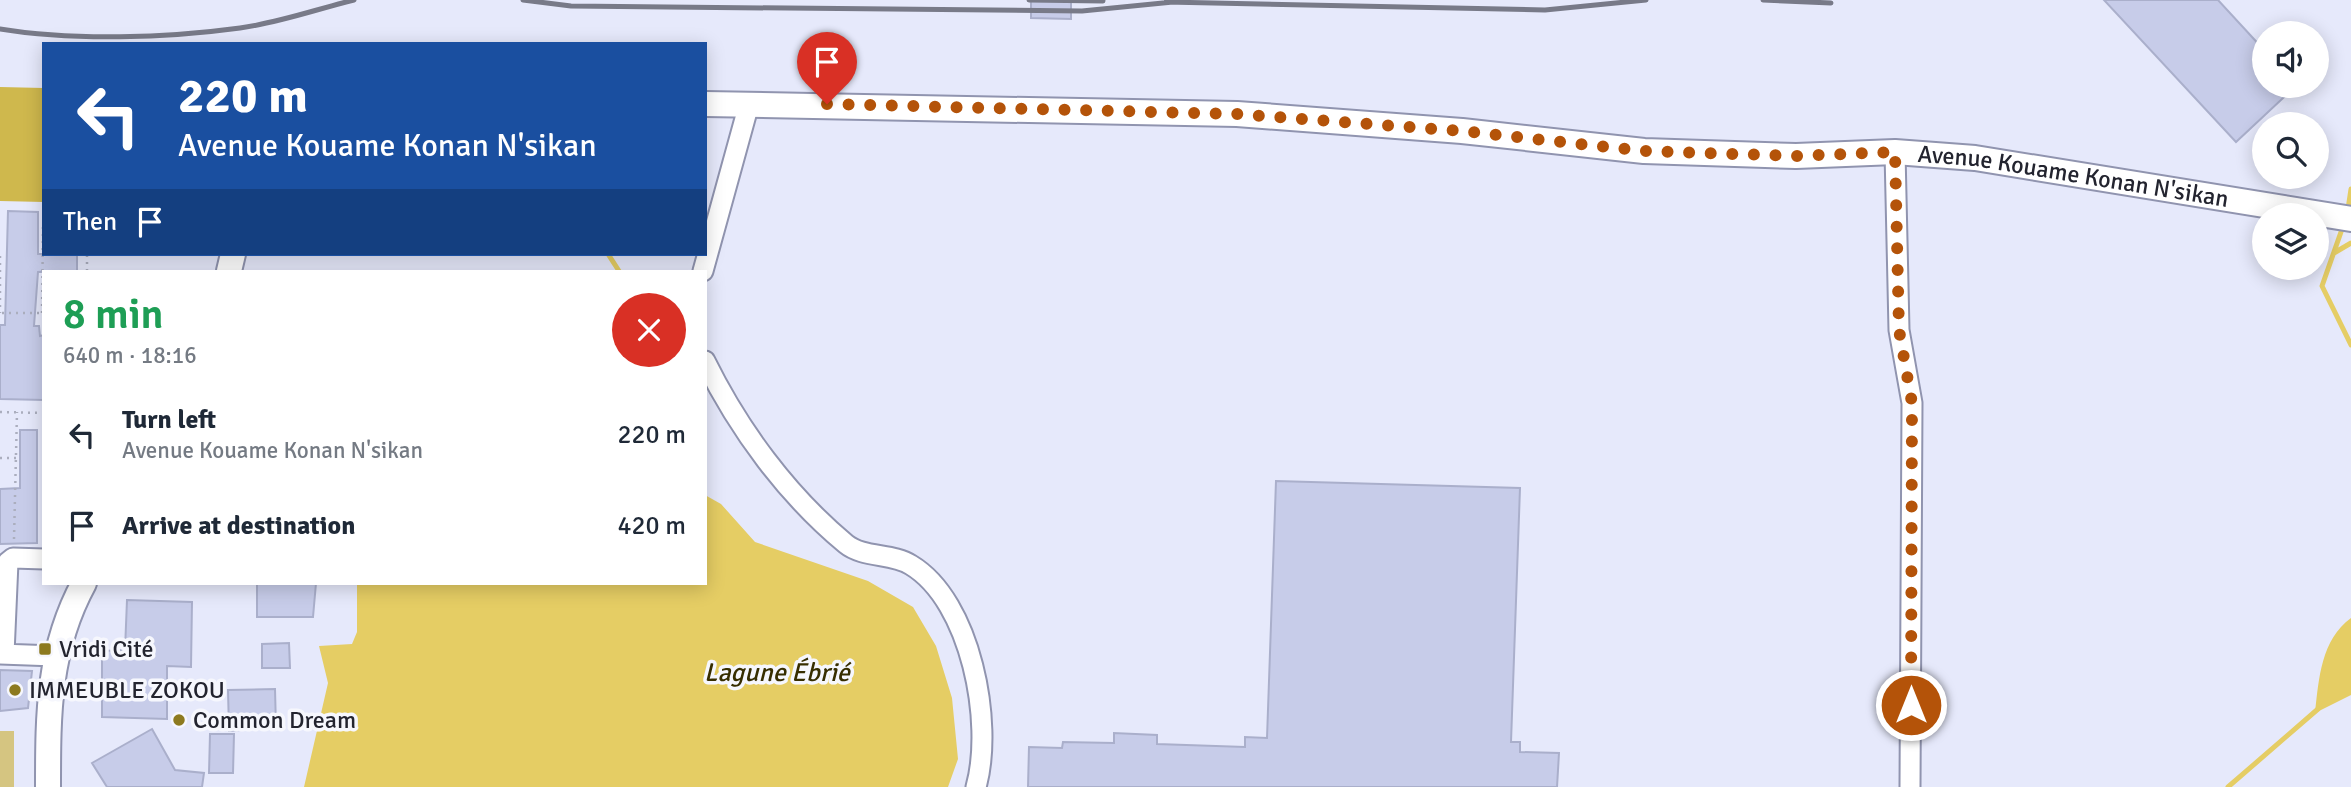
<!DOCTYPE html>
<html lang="en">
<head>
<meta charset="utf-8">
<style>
  body { margin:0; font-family:Signika,sans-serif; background:#f2f2f3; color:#1f2937; height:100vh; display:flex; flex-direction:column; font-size:26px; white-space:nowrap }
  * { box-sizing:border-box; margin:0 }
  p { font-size:23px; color:#747a83 }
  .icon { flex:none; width:38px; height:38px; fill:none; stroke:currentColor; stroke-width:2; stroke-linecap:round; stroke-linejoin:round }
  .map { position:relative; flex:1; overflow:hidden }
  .drawer { position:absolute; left:42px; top:270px; width:665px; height:315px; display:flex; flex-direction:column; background:#fff; border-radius:0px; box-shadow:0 4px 18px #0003 }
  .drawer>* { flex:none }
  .hud { position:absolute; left:42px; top:42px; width:665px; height:214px; border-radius:0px; box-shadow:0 4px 18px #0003; background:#1a4fa0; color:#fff; overflow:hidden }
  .tools { position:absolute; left:2252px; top:21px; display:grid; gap:14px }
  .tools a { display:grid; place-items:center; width:77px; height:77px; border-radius:50%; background:#fff; box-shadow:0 4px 18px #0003; font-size:35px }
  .pin { position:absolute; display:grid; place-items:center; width:60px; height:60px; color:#fff; margin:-72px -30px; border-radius:50% 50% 50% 0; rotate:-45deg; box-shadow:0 0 7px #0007 }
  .pin .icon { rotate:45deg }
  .me { position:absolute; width:77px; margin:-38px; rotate:0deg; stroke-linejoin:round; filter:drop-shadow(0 0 5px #0008) }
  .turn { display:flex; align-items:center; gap:24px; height:147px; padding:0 21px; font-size:32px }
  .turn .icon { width:91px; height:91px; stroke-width:2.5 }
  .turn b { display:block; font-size:49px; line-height:60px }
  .then { display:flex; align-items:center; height:66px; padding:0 21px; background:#0003; gap:14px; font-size:26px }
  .round { display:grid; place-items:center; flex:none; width:74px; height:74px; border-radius:37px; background:#f2f2f3 }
  .headline { display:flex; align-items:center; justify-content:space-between; height:119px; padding:0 21px }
  h1 { font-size:42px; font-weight:600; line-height:52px; color:#1e9e55 }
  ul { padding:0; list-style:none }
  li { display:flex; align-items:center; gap:21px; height:91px; padding:0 21px }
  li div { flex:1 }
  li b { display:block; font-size:26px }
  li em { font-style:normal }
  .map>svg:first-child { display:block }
  .green { fill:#d5c581 }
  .forest { fill:#cfb84d }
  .water { fill:#e5cd64 }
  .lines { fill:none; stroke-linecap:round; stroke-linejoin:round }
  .stream { stroke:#e5cd64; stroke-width:5 }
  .building { fill:#c7cce9; stroke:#aaafcb; stroke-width:2 }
  .minor-casing { stroke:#9094af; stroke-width:23 }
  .tertiary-casing { stroke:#9094af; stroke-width:28 }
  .path { stroke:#abaebe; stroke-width:2.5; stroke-dasharray:2 5; stroke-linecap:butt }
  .minor { stroke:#fff; stroke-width:19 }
  .tertiary { stroke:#fff; stroke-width:24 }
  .rail { stroke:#787a88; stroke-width:5 }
  .route { stroke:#b45309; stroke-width:12; stroke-dasharray:0 21.6 }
  .poi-dot { fill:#8d7a1f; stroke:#f6f7fd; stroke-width:2.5 }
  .labels { text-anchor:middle; stroke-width:7; stroke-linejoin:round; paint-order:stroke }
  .street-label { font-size:24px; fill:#23242f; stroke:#f6f7fd }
  .poi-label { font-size:24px; fill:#23242f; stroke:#f6f7fd; text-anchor:start }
  .water-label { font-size:26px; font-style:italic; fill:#372e00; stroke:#f6f7fd }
</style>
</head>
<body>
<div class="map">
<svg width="2351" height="787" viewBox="0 0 2351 787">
  <rect width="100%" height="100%" fill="#e6e9fb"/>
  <!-- green -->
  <path class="green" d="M0,731H14V787H0Z"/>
  <!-- forest -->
  <path class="forest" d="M0,87L44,88V202L0,201Z"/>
  <!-- water -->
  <path class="water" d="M705,495L721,504L755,542L868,581L913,607L936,646L952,698L958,759L948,787H304L328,683L319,646L352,644L357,632V583H705Z
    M2351,618V695L2315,713C2319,678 2321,640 2351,618Z"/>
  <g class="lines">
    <!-- stream -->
    <path class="stream" d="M2348,209L2351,189
      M2341,232L2322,286L2351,345
      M2334,253L2351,243
      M608,254L619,271
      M2228,787L2318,709"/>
  </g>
  <!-- building -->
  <path class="building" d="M1031,0H1071V19L1031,18Z
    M2104,0H2218L2264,50V86H2296L2236,142Z
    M8,211L38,212V254H77V271L38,272L34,326H39L40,336L44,335V400L0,399V325H5Z
    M20,430H37V543L0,544V489L20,488Z
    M1276,481L1520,488L1511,742H1520V752L1559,753L1557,787H1028L1029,747L1062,748L1063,742L1114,743V733L1157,735V744L1245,747V737L1267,738Z
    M257,583H316L313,617H257Z
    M127,600L192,602L191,667L167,666V719L102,717V651L125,650Z
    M289,643L290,668H262V644Z
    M0,670L32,671L28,708L0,711Z
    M275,689L276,727L229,731L228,690Z
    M152,729L175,770L204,773L202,787H107L92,763Z
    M210,734H234L233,773H209Z"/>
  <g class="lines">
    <!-- minor casing -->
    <g class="minor-casing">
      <path id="minor" d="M1895,152L1899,330L1912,403L1910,787
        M703,271L749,104
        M705,361C739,430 787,495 846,544C863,558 893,553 911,565C971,601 994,723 976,787
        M0,654L55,656
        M4,654L8,562L13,558L44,559"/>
    </g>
    <!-- tertiary casing -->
    <g class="tertiary-casing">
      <g id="tertiary">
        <path id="s1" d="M705,104L1237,114L1462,131L1644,151L1796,156L1895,152L1975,158L2351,219"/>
        <path d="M229,271L233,254"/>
        <path d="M48,787C48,713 48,649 84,583"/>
      </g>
    </g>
    <!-- path -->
    <path class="path" d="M0,256V313
      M87,271V254
      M2,313H44
      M42,313L43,226
      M0,412L44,413
      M0,458H16
      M14,539L17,412"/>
    <!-- minor -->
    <use href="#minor" class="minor"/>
    <!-- tertiary -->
    <use href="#tertiary" class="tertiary"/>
    <!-- rail -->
    <path class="rail" d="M523,0L571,6L1082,11L1173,2
      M1029,0L1103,1
      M1763,0L1831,3
      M1166,2L1545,10L1646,0
      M0,29C73,41 167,38 240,28C278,23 317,9 354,0"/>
  </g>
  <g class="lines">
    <!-- route -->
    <path class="route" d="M827,104L1237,114L1462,131L1644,151L1796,156L1895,152L1899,330L1912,403L1911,705"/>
  </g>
  <!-- markers -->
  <g class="poi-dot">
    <rect x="38" y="642" width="14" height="14" rx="3.5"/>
    <circle cx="15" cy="690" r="7"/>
    <circle cx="179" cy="720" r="7"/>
  </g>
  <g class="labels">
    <!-- street labels -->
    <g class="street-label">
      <text dy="8" stroke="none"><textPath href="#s1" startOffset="1372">Avenue Kouame Konan N'sikan</textPath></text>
    </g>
    <!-- poi labels -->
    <g class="poi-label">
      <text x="59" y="657">Vridi Cité</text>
      <text x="29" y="698">IMMEUBLE ZOKOU</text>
      <text x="193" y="728">Common Dream</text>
    </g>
    <!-- water labels -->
    <g class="water-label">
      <text x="777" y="681">Lagune Ébrié</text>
    </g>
  </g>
</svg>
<div class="tools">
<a><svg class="icon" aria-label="sound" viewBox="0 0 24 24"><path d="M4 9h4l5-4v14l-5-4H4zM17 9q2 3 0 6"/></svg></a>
<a><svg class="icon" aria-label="search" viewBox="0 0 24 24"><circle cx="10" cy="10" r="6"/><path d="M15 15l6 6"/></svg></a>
<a><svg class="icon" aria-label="layers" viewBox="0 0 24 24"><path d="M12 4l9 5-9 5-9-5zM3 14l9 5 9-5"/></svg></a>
</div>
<div class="pin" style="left:827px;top:104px;background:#d93025"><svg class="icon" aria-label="arrive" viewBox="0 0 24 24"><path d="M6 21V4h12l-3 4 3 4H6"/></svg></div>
<svg class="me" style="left:1911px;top:705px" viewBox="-20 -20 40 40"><circle r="17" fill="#b45309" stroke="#fff" stroke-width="3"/><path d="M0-11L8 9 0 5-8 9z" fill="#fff"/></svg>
<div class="hud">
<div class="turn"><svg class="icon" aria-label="left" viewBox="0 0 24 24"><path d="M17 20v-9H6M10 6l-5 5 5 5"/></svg><div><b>220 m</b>Avenue Kouame Konan N'sikan</div></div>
<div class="then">Then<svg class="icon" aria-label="arrive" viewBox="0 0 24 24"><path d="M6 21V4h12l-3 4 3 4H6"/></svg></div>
</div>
<section class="drawer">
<div class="headline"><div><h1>8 min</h1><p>640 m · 18:16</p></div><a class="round" style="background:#d93025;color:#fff"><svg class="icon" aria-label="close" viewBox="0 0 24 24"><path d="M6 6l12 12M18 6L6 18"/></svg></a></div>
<ul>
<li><svg class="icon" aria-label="left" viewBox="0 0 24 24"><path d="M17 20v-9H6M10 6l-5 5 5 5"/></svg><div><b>Turn left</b><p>Avenue Kouame Konan N'sikan</p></div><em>220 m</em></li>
<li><svg class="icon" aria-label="arrive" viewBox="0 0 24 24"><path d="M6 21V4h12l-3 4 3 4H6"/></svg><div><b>Arrive at destination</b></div><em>420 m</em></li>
</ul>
</section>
</div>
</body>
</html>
